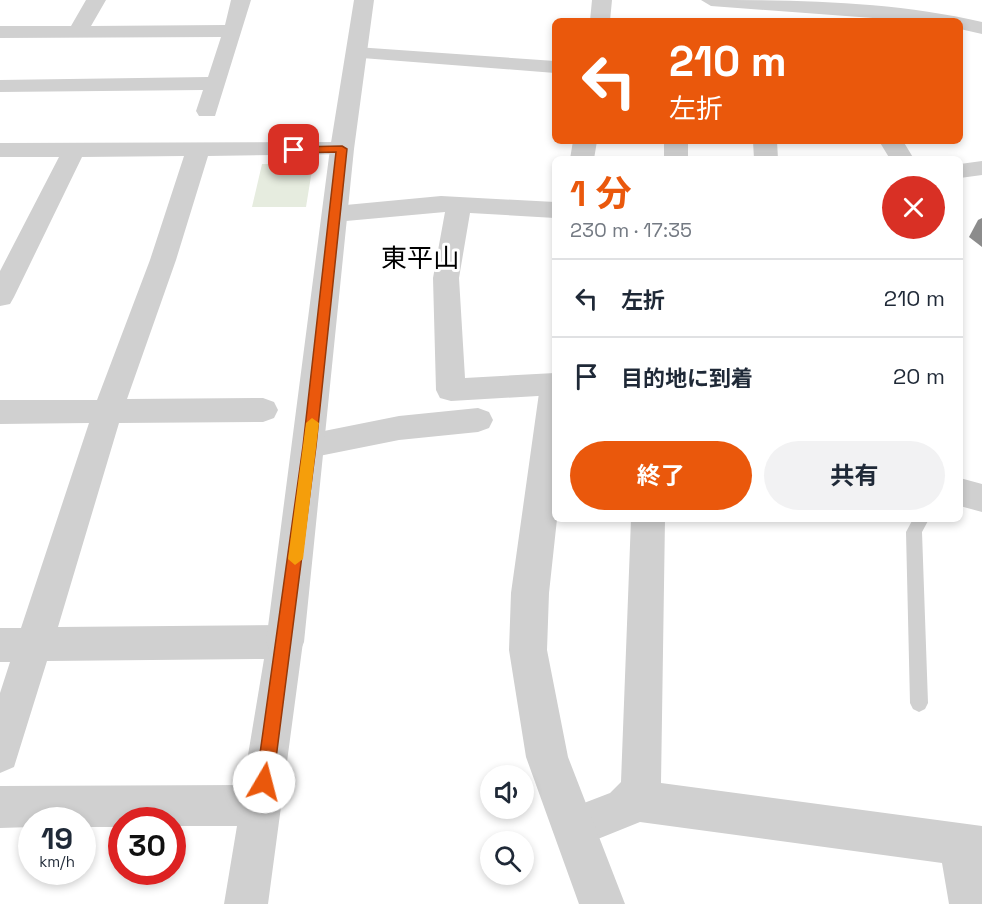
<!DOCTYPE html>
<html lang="ja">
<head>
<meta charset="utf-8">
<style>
  body { margin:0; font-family:"Space Grotesk","Noto Sans JP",sans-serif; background:#f2f2f3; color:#1f2937; height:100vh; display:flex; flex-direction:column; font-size:22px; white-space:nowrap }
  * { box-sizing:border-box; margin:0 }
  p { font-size:20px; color:#747a83 }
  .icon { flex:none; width:33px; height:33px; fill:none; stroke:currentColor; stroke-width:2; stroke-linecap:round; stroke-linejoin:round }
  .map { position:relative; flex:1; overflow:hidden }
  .details { position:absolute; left:552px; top:156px; width:411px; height:366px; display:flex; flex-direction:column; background:#fff; border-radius:9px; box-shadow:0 3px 9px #0003 }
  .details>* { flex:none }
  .banner { position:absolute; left:552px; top:18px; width:411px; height:126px; border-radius:9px; box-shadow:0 3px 9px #0003; background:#ea580c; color:#fff; overflow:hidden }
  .tools { position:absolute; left:480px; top:765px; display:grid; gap:12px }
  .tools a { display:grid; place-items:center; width:54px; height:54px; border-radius:50%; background:#fff; box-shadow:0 3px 9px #0003; font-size:30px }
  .speed { position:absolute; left:18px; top:807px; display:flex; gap:12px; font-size:30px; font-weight:700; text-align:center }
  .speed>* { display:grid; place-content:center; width:78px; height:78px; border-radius:50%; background:#fff; box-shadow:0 3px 9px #0003; line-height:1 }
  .speed small { font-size:15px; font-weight:400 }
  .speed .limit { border:9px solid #d22; background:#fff; color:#111 }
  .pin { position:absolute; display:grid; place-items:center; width:51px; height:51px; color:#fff; margin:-26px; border-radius:12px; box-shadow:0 3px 9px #0006 }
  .me { position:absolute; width:66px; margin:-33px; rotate:8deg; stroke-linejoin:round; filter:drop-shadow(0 0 4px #0008) }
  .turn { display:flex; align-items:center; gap:21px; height:126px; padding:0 18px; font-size:27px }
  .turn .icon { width:78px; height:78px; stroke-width:2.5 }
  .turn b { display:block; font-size:42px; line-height:51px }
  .round { display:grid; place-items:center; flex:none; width:63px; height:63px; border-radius:32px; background:#f2f2f3 }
  .overview { display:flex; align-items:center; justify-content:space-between; height:102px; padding:0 18px }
  h1 { font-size:36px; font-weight:700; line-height:45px; color:#ea580c }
  .cta { display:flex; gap:12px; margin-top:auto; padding:12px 18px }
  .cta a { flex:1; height:69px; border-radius:36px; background:#ea580c; color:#fff; font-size:24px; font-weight:700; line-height:69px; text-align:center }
  .cta a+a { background:#f2f2f3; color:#1f2937 }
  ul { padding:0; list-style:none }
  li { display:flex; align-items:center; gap:18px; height:78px; padding:0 18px; border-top:2px solid #e0e1e3 }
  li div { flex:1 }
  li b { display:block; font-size:22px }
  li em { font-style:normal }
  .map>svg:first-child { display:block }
  .green { fill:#e6ecdf }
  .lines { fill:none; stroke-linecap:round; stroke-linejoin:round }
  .service { fill:#d0d0d0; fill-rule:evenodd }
  .minor { fill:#d0d0d0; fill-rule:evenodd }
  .tertiary { fill:#d0d0d0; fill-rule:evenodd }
  .wall { fill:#8c8c8c }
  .route { fill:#ea580c; stroke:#983908; stroke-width:1.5 }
  .slow { fill:#f59e0b }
  .labels { text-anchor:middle; stroke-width:6; stroke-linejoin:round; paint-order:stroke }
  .quarter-label { font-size:26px; fill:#000; stroke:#fff }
</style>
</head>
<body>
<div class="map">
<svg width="982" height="904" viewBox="0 0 982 904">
  <rect width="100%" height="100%" fill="#fff"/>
  <!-- green -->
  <path class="green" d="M262,164H313L306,207H252Z"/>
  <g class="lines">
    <!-- service -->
    <path class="service" d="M913,519H929L922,532L928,703L925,709L919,712L913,709L910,703L906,532Z"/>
    <!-- minor -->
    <path class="minor" d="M86,0H106L91,26L225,25L231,0H251L215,116H199L196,111L203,90L0,92V80L208,77L221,37L0,38V26H71Z
      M701,0C796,0 891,1 982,22V34L960,29V21H913L711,6Z
      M356,47L555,61V73L349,57L346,53L349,49Z
      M664,141H688V159H664Z
      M753,141H777L778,159H754Z
      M879,141H903L914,159H890Z
      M342,142L350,144L354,149L350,154L208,156L176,260L127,399L263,398L274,402L278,410L274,418L263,422L119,423L58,627L285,625L298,630L303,642L268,904H224L237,826H172V820H122V827H82V820H32V827L0,828V786L243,785L264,659L47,661L14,767L0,773V693L10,662H0V628H21L89,423L0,424V400H97L150,260L184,156L82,157L14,297L10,304L0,306V271L59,157H0V143Z
      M982,161V175L960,178V164Z
      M441,196L555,202V218L470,213L459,278L465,378L555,373V395L451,401L440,398L436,390L433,278L445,212L335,222L326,220L322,214L326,208L335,206Z
      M478,408L489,412L493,420L489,428L478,432L399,440L309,458L298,455L293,446L298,437L309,434L399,416Z
      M631,519H665L661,783L982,826V904H949L942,863L640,822L573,849L558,843L552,828L558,813L610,793L621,782Z"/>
    <!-- tertiary -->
    <path class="tertiary" d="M354,0H374L354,149L304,642L299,654L285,660L271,654L266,642L330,149Z
      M592,0H612L610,21H590Z
      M573,141H597L594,159H570Z
      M555,381L557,519L549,593L547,650L568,757L625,904H579L526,757L509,650L511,593L539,393L544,385Z
      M960,478L982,484V512L960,506Z"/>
  </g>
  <!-- wall -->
  <path class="wall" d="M982,218V247L969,237L978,220Z"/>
  <!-- route -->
  <path class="route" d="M342,146L347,149L316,446L273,782L271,788L264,791L258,788L256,782L303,446L336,152L294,153L289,150L294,147Z"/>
  <!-- slow -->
  <path class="slow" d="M312,418L319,423L303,559L295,565L288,559L306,423Z"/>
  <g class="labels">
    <!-- quarter labels -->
    <g class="quarter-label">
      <text x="420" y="267">東平山</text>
    </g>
  </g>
</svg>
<div class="tools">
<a><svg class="icon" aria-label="sound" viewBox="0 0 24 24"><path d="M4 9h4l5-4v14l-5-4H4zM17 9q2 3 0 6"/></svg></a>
<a><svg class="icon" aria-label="search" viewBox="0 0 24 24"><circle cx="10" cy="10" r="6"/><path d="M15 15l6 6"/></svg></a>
</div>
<div class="speed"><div>19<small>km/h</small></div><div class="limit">30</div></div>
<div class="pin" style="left:294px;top:150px;background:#d93025"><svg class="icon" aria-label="arrive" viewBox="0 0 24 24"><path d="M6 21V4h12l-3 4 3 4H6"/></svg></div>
<svg class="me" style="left:264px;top:782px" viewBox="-20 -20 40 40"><circle r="19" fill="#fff"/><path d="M0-13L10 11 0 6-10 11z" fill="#ea580c"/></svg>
<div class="banner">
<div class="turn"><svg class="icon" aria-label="left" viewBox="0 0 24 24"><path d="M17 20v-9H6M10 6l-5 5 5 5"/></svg><div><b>210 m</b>左折</div></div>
</div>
<section class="details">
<div class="overview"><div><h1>1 分</h1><p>230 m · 17:35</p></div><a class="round" style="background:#d93025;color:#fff"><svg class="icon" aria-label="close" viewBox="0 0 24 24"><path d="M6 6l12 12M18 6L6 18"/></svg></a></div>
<ul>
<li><svg class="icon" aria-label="left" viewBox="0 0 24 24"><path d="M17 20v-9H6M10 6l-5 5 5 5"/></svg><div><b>左折</b></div><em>210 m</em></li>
<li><svg class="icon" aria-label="arrive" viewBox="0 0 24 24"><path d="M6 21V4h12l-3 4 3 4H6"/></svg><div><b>目的地に到着</b></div><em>20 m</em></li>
</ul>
<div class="cta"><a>終了</a><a>共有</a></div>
</section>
</div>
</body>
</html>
